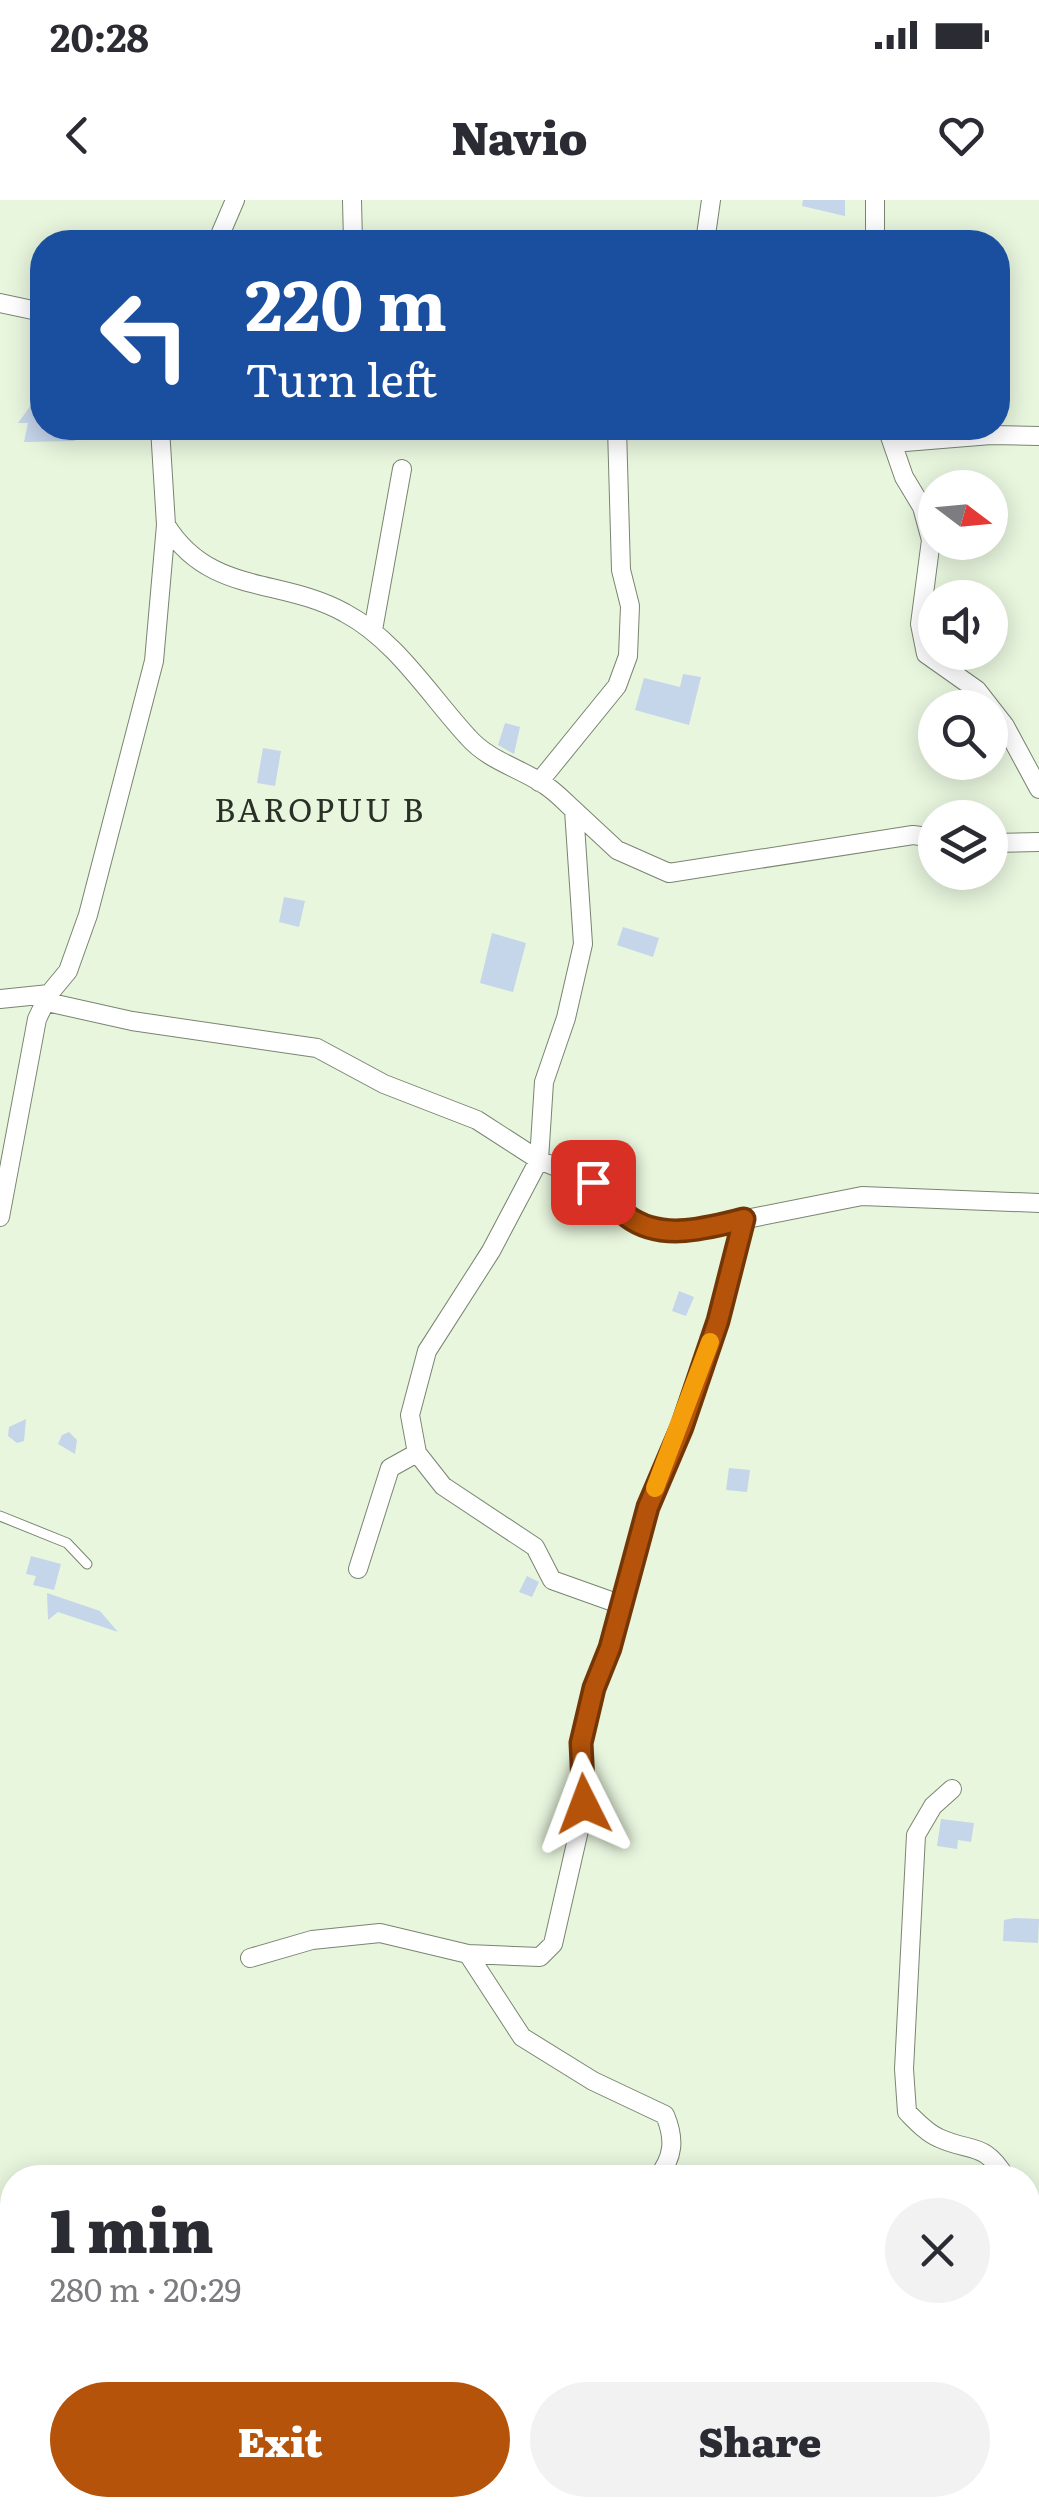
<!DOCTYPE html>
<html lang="en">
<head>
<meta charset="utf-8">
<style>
  body { margin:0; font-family:Literata,serif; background:#f2f2f3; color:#2b2b33; height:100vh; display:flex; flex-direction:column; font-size:38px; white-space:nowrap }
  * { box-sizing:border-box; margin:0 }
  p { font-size:32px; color:#7c7c81 }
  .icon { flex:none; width:55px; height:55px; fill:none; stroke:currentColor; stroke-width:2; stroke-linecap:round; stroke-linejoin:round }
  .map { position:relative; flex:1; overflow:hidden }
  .sheet { position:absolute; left:0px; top:1965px; width:1040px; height:352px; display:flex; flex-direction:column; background:#fff; border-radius:40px 40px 0 0; box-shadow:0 5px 25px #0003 }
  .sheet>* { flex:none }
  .hud { position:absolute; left:30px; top:30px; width:980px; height:210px; border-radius:40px; box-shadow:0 5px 25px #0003; background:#1a4fa0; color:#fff; overflow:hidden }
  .needle { width:65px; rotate:106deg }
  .tools { position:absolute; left:918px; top:270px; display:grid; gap:20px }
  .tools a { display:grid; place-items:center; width:90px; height:90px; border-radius:50%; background:#fff; box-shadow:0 5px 25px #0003; font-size:50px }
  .pin { position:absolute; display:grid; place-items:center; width:85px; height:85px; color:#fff; margin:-42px; border-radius:20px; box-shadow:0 5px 15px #0006 }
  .me { position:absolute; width:110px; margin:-55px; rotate:357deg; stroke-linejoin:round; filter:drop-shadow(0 0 8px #0008) }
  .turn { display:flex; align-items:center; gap:35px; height:210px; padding:0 50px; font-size:45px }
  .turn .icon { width:130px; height:130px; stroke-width:2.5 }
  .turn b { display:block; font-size:70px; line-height:85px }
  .round { display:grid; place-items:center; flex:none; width:105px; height:105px; border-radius:52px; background:#f2f2f3 }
  .overview { display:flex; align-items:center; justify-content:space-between; height:170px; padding:0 50px }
  h1 { font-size:60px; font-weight:800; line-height:75px }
  .cta { display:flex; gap:20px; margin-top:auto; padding:20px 50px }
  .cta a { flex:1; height:115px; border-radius:60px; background:#b45309; color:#fff; font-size:40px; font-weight:800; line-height:115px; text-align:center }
  .cta a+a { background:#f2f2f3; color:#2b2b33 }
  .status { display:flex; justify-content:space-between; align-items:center; height:70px; padding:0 50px; background:#fff; direction:ltr }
  .status svg { height:28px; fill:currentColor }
  header { display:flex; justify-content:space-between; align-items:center; height:130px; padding:0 50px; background:#fff; font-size:45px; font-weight:800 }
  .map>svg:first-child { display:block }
  .building { fill:#c5d5ea }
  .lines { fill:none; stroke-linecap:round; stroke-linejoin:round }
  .lane-casing { stroke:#798570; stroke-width:11 }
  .street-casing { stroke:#798570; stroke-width:20 }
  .path { stroke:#96a08f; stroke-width:4; stroke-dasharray:5 5; stroke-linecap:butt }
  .lane { stroke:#fff; stroke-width:9 }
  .street { stroke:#fff; stroke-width:18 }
  .route-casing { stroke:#753606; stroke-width:25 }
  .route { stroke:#b45309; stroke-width:18 }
  .slow { stroke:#f59e0b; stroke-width:18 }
  .labels { text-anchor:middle; stroke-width:8; stroke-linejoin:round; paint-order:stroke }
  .quarter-label { font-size:32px; letter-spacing:2.5px; fill:#2a2f27; stroke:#e8f6de }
</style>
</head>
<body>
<div class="status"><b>20:28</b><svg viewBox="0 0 49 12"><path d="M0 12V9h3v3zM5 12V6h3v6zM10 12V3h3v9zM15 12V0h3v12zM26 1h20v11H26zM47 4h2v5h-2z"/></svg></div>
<header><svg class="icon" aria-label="back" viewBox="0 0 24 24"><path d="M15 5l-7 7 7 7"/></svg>Navio<svg class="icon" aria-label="heart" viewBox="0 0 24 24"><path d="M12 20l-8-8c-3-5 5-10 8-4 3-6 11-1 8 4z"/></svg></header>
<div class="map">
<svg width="1039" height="2317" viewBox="0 0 1039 2317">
  <rect width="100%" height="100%" fill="#e8f6de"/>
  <!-- building -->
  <path class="building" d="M803,0H845V16L802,6Z
    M42,190L37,222L76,241L24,242L28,223H18Z
    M683,474L701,477L689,525L635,510L644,478L680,487Z
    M505,523L520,527L514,554L498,545Z
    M263,548L281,551L275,586L257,583Z
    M284,697L305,701L299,727L279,722Z
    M623,727L659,738L653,757L617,745Z
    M492,733L526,743L513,792L480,783Z
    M679,1091L694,1097L686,1116L672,1111Z
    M26,1219L24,1241L17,1243L8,1236L9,1227Z
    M69,1232L77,1240L75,1254L58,1244L62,1235Z
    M729,1268L750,1270L747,1292L726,1290Z
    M31,1356L61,1364L54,1390L33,1385L36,1376L26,1374Z
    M527,1376L539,1382L532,1397L519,1392Z
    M47,1393L100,1411L118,1432L58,1412L48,1420Z
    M941,1619L974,1623L971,1642L958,1640L957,1649L937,1646Z
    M1014,1718L1039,1719L1038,1743L1003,1741L1004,1720Z"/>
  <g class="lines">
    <!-- lane casing -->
    <g class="lane-casing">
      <path id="lane" d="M0,1316L67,1343L87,1364"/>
    </g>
    <!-- street casing -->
    <g class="street-casing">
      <path id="street" d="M352,0L353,42
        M875,0V42
        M217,42L235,0
        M705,42L711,0
        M0,103L42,112
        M887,228L904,277L922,307L931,340L920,424L926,454L977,490L1005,526L1039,589
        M893,243L991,235L1039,236
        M166,325C210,396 281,377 345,413C396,440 430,496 468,537C489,561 520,568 545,585C556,592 565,602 574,610L583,744L566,818L544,882L539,960L491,1051L427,1151L410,1215L417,1253L443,1286L535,1347L552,1380L622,1405
        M373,430L402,269
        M539,582L617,486L628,456L630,406L621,370L617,228
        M574,610L617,650L669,673L913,635L935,638
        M990,643L1039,642
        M0,799L49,794
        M47,802L132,821L317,848L384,884L477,920L539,960L593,982L626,1016L651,1028L681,1032L862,996L1039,1003
        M0,1017L37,819L49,794L68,771L88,715L154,461L166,325L160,228
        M358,1369L390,1268L417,1253
        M952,1589L933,1606L916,1635L904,1869L907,1912C917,1922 927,1933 939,1938C972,1953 984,1941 1006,1978
        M468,1754L522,1837L593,1881L665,1915C675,1939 674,1957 657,1978
        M250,1758L312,1740L380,1733L468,1754L540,1757L553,1744L585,1604L581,1543L594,1488L610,1448L648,1307L682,1227L717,1121L744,1019
        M1028,2158L1039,2316
        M595,2305V2317"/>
    </g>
    <!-- path -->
    <path class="path" d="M0,2037H12
      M542,2305L580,2315
      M398,2317L404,2305"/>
    <!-- lane -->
    <use href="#lane" class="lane"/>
    <!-- street -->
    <use href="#street" class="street"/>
  </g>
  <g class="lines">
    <!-- route casing -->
    <g class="route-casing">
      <path id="route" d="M584,1604L581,1543L594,1488L610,1448L648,1307L682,1227L718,1121L744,1019C707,1028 661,1042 627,1016C614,1007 606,992 593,982"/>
    </g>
    <!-- route -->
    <use href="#route" class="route"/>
    <!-- slow -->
    <path class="slow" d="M655,1288L710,1142"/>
  </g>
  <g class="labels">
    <!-- quarter labels -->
    <g class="quarter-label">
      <text x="320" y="622">BAROPUU B</text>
    </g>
  </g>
</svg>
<div class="tools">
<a><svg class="needle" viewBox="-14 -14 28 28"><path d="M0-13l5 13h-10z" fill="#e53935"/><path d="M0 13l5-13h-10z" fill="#7c7c81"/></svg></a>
<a><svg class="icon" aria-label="sound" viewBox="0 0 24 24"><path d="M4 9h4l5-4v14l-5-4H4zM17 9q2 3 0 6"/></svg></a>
<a><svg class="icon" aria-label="search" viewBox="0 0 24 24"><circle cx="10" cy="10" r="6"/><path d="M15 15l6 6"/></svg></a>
<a><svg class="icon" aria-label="layers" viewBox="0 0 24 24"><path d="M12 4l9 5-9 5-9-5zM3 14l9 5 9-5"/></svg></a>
</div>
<div class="pin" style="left:593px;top:982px;background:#d93025"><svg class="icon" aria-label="arrive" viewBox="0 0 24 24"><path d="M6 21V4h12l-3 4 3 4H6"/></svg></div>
<svg class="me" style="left:584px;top:1604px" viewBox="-20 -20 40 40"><path d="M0-17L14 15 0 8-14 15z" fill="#b45309" stroke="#fff" stroke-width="4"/></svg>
<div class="hud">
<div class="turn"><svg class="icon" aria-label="left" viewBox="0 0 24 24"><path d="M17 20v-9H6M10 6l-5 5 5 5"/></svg><div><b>220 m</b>Turn left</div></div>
</div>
<section class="sheet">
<div class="overview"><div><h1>1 min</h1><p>280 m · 20:29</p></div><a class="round"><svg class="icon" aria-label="close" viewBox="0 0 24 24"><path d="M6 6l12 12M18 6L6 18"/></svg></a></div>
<div class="cta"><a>Exit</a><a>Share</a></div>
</section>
</div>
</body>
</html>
